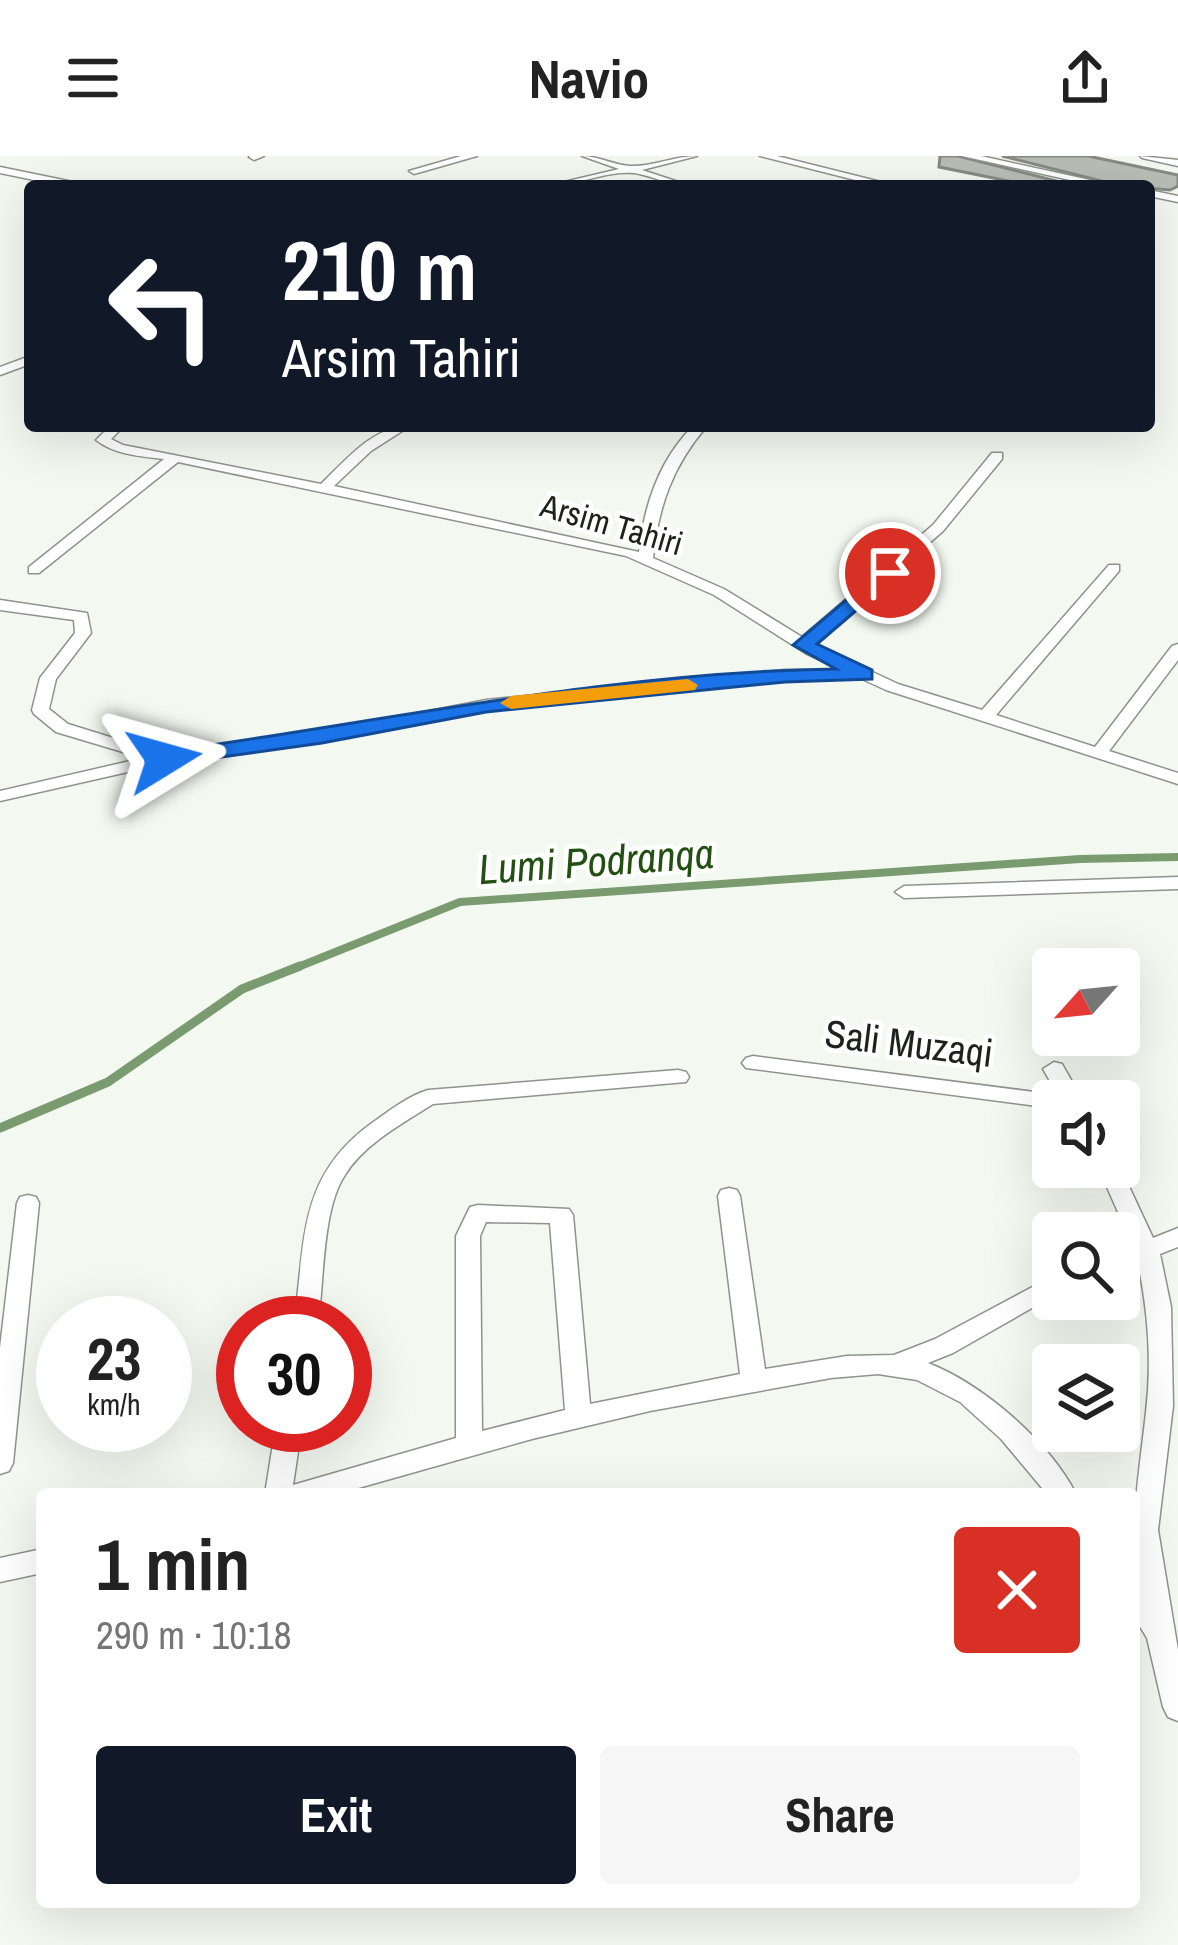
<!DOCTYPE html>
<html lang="en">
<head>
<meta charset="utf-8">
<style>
  body { margin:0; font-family:"Archivo Narrow",sans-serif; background:#f6f6f6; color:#222; height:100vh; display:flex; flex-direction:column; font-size:45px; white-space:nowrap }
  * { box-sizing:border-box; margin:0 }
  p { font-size:39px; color:#767676 }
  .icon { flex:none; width:66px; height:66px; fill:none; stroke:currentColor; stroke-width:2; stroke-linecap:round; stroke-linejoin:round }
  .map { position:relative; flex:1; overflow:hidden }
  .drawer { position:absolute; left:36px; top:1332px; width:1104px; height:420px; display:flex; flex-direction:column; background:#fff; border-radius:12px; box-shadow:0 12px 48px #0002 }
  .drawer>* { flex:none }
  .hud { position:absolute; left:24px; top:24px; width:1131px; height:252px; border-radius:12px; box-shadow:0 12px 48px #0002; background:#111827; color:#fff; overflow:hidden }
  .needle { width:78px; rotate:243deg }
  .tools { position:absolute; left:1032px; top:792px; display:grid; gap:24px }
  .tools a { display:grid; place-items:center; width:108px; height:108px; border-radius:12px; background:#fff; box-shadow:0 12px 48px #0002; font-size:60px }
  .speed { position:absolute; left:36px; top:1140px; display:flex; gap:24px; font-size:60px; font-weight:700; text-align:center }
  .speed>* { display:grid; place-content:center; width:156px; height:156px; border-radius:50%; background:#fff; box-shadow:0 12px 48px #0002; line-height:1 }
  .speed small { font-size:30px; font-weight:400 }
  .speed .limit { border:18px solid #d22; background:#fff; color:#111 }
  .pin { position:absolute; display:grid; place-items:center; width:102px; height:102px; color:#fff; margin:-51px; border:6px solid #fff; border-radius:50%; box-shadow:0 3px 12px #0007 }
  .me { position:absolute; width:132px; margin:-66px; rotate:82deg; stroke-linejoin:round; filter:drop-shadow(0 0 9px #0008) }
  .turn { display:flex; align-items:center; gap:42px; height:252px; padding:0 60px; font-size:54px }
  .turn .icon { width:156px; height:156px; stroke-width:2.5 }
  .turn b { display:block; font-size:84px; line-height:102px }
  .round { display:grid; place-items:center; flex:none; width:126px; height:126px; border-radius:12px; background:#f6f6f6 }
  .overview { display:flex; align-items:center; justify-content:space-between; height:204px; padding:0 60px }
  h1 { font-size:72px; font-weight:700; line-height:90px }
  .cta { display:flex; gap:24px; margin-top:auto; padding:24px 60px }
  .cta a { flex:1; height:138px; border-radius:12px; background:#111827; color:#fff; font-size:48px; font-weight:700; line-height:138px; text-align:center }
  .cta a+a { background:#f6f6f6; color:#222 }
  header { display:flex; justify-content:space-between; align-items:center; height:156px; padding:0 60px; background:#fff; font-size:54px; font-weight:700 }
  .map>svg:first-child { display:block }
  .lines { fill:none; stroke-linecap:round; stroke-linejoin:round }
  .stream-far1 { stroke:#7a9a6f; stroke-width:8 }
  .stream { stroke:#7a9a6f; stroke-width:9 }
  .building { fill:#b8bdb6; stroke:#858a83; stroke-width:3 }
  .street-casing { stroke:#8e948d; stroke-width:3 }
  .street { fill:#fff; fill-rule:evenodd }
  .route { fill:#1a73e8; stroke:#114b97; stroke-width:3 }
  .slow { fill:#f59e0b }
  .labels { text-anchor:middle; stroke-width:9; stroke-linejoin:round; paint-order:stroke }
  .far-street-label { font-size:33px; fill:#1f211e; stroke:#fff }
  .street-label { font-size:39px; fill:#1f211e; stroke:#fff }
  .water-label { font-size:42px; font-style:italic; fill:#244f13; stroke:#fff }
</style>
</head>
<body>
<header><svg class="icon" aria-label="menu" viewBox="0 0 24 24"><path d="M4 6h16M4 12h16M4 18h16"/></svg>Navio<svg class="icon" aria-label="share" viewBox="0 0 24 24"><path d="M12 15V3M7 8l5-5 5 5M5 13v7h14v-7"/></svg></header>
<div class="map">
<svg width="1178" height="1789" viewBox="0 0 1178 1789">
  <rect width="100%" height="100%" fill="#f3f9f1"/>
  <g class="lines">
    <!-- stream-far1 -->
    <path class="stream-far1" d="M293,813L460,746L1080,703L1178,701"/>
    <!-- stream -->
    <path class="stream" d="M0,972L108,926L242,833L300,810"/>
  </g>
  <!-- building -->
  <path class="building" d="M940,0H958L1076,30H1033L939,11Z
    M1002,0H1088L1178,19V30L1170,34L1121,30Z"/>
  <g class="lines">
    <!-- street casing -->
    <g class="street-casing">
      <path id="street" d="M264,0L254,4L249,1L250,0Z
        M461,0H477L414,18L409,15Z
        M582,0C599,0 613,9 630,10C651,11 675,0 697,0L642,14L691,30C670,30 654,20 634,17C609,14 574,30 547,30L619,13Z
        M760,0H777L897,30H879Z
        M962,0H981L1117,30H1097Z
        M1140,0L1178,4V10L1142,2Z
        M0,11L78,27L83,30H63L0,17Z
        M1149,34L1178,40V46L1149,40Z
        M30,200V208L0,219V211Z
        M110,270H124L111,283L123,289L321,328C346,304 373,270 410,270L371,295L334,330L639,396C644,349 660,303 693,270H707C673,309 658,351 653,402L724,433L802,481L933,369L992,297H1002V303L943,375L813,488L898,528L982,554L1109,409H1119V415L996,559L1095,591L1172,490L1178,488V504L1109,595L1178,617V628L886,534L862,523L785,524L486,554L322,586L163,608L0,645V635L143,602L56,576L34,558L32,554L40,522L75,477L74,464L0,454V444L87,457L91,477L56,523L49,553L68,568L165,598L322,576L486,544L785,514H842L807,498L714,439L626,400L178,306L39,417H29V411L164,303C139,300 116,299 96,284Z
        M1178,721V733L904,742L895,736L904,730Z
        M753,900L1058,939L1043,913L1054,906L1062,908L1083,945H1053V952L746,912L742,907L746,902Z
        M678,914L686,916L689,921L686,926L433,948C403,967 364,988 345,1019C322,1053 324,1126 318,1167H294C306,1085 297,1021 372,967C389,955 408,940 428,934Z
        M1119,1009L1153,1082L1178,1072V1091L1160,1098L1171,1151L1173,1250L1158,1374L1178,1494V1565L1168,1561L1163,1551L1147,1482L1134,1461V1423L1138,1424C1129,1367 1140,1313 1146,1256C1152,1207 1148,1155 1138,1107L1119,1113V1095L1133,1090L1098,1011Z
        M729,1032L737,1034L740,1040L765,1213L847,1200L894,1199L935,1183L1053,1120V1140L953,1197L928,1207C982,1228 1049,1285 1076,1338H1047L1001,1283L960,1246L917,1224L878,1218L831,1222L650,1255L532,1283L337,1338H265L276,1269H302L293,1329L456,1282V1080L470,1051L478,1049L569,1053L573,1059L590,1248L740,1218L718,1040L721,1034ZM486,1066L550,1067L565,1254L482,1275L480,1080Z
        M28,1039L36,1041L39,1047L13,1307L9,1315L0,1318V1192L17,1047L20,1041Z
        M42,1393V1417L0,1426V1402Z"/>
    </g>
    <!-- street -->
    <use href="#street" class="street"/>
  </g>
  <!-- route -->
  <path class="route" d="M883,413L900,417L817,488L872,514V523L785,526L486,556L322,587L164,609L153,603L164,596C387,565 610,516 836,513L793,489Z"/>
  <!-- slow -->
  <path class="slow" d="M688,523L698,529L695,534L511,553L500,547L511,540Z"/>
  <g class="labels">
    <!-- far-street labels -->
    <g class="far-street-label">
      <text transform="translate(612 368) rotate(16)" y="12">Arsim Tahiri</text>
    </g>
    <!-- street labels -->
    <g class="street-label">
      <text transform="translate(909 887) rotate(7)" y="14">Sali Muzaqi</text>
    </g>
    <!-- water labels -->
    <g class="water-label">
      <text transform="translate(596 705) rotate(-4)" y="15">Lumi Podranqa</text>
    </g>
  </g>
</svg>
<div class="tools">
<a><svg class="needle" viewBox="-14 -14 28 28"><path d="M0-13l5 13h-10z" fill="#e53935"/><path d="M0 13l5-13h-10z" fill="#767676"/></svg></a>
<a><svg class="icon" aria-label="sound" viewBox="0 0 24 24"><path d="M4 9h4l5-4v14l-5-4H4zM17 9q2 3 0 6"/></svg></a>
<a><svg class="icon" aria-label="search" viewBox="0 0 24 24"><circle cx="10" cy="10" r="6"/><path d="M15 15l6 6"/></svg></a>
<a><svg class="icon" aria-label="layers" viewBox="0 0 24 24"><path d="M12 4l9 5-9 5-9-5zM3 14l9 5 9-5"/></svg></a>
</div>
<div class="speed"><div>23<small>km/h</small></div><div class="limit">30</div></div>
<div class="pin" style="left:890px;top:417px;background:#d93025"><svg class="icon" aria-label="arrive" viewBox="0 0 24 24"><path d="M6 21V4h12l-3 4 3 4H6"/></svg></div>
<svg class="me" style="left:164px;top:603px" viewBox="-20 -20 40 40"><path d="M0-17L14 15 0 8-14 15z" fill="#1a73e8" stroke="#fff" stroke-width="4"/></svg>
<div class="hud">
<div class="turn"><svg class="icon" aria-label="left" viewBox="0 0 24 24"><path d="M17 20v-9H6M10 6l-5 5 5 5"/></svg><div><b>210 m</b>Arsim Tahiri</div></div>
</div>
<section class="drawer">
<div class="overview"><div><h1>1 min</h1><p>290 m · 10:18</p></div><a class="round" style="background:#d93025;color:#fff"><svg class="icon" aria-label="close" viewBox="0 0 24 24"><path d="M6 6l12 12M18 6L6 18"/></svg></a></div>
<div class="cta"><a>Exit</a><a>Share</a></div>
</section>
</div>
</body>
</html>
